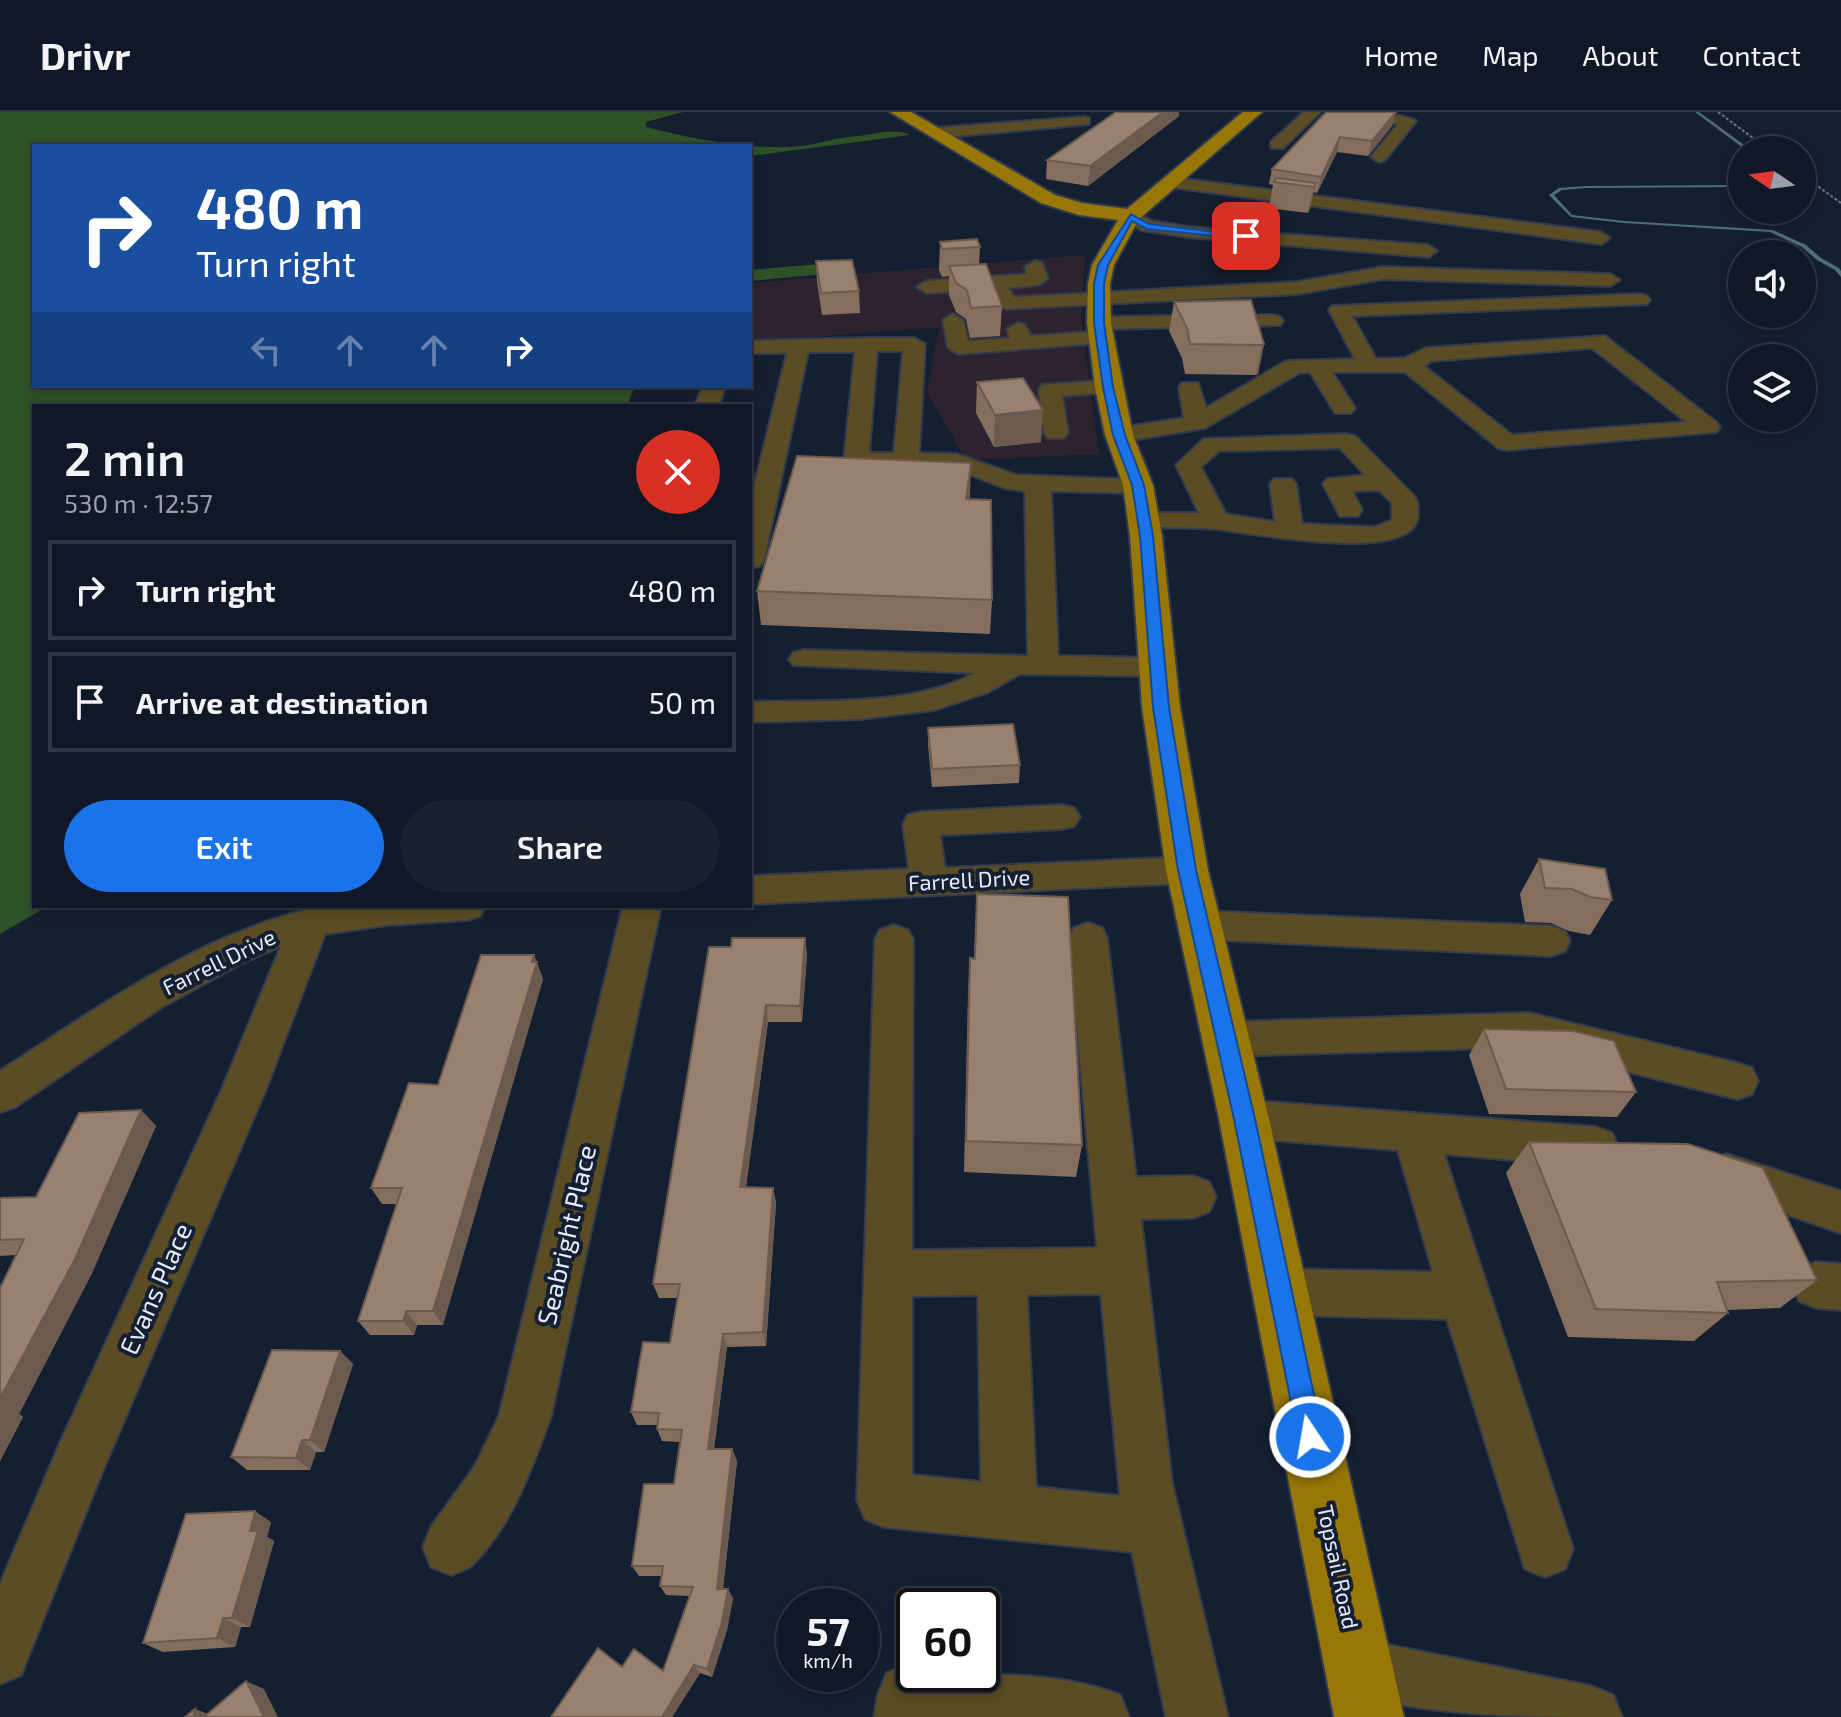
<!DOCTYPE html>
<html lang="en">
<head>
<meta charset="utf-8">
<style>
  body { margin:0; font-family:"Exo 2",sans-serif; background:#19202e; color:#f1f3f6; height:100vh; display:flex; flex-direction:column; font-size:30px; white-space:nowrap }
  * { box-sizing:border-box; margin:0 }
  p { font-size:26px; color:#9c9fa7 }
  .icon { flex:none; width:44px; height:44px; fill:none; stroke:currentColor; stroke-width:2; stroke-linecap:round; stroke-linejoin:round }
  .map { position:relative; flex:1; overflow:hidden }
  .sheet { position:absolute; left:32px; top:292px; width:720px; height:504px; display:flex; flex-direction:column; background:#101726; border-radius:0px; box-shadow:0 4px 12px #0003,0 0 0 2px #303643 }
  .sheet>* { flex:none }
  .guide { position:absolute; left:32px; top:32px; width:720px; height:244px; border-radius:0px; box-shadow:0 4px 12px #0003,0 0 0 2px #303643; background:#1a4fa0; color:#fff; overflow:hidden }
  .needle { width:52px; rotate:283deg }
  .fabs { position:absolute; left:1728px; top:24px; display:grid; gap:16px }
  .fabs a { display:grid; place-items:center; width:88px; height:88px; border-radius:50%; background:#101726; box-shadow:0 4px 12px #0003,0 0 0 2px #303643; font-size:40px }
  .speed { position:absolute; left:776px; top:1476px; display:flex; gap:16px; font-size:40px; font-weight:700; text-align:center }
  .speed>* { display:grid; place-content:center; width:104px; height:104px; border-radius:50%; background:#101726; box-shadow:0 4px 12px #0003,0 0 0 2px #303643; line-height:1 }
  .speed small { font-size:20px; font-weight:400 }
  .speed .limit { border:4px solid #111; border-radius:12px; background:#fff; color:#111 }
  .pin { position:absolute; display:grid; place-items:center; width:68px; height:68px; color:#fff; margin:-34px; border-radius:16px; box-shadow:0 4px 12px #0006 }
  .me { position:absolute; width:88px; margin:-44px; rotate:348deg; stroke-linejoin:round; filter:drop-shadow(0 0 6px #0008) }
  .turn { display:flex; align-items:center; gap:28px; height:168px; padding:0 32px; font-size:36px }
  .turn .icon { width:104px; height:104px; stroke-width:2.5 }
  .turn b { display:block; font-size:56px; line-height:68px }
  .lanes { display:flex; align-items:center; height:76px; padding:0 32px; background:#0003; justify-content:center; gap:40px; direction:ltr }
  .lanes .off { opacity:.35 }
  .round { display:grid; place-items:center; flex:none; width:84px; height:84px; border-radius:42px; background:#19202e }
  .summary { display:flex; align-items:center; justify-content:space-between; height:136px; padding:0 32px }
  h1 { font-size:48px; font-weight:600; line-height:60px }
  .action { display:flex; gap:16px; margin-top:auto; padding:16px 32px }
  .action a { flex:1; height:92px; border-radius:48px; background:#1a73e8; color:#fff; font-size:32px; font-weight:600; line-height:92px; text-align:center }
  .action a+a { background:#19202e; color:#f1f3f6 }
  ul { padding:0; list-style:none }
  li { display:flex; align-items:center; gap:24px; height:100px; margin:0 16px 12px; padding:0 16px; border:4px solid #303643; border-radius:0px }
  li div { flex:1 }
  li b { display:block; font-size:30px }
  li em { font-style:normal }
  header { display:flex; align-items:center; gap:48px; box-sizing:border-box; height:112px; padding:0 40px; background:#101726; border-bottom:2px solid #303643 }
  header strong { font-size:38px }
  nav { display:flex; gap:44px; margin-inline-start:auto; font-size:28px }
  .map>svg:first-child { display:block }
  .commercial { fill:#2d2230 }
  .forest { fill:#2f5126 }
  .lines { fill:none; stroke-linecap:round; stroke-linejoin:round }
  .stream { fill:#4e6f75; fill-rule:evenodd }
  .minor-casing { stroke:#323c4e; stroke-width:4 }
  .major-casing { stroke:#323c4e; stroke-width:4 }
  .path { stroke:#6d7686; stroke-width:2; stroke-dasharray:3 2; stroke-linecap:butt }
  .minor { fill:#5c4c23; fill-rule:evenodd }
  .major { fill:#987707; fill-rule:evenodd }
  .wall { fill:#846f5f }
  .shaded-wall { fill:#6b5a4e }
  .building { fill:#99816f; stroke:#6b5a4e; stroke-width:2 }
  .route { fill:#1a73e8; stroke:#114b97; stroke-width:2 }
  .labels { text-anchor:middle; stroke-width:8; stroke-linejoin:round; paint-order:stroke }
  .street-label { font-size:22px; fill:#e4ebf9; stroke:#151f32 }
  .near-street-label { font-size:26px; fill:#e4ebf9; stroke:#151f32 }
</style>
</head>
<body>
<header>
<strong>Drivr</strong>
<nav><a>Home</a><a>Map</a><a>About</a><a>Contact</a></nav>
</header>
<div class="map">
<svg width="1841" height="1605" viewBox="0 0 1841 1605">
  <rect width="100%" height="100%" fill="#151f32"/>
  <!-- commercial -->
  <path class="commercial" d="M1071,144L1085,145L1081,206L1099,342L966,348L927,280L939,215L750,230V171Z"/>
  <!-- forest -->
  <path class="forest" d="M0,0H683L646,10V15C695,27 750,39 801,34C819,32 837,25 856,24C874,23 894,15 910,23L750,44V34H34V274H635L627,294H34V794H48L0,822Z
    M842,150L845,160L750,169V158Z"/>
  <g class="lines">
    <!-- stream -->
    <path class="stream" d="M1695,0H1699L1751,38H1746Z
      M1742,73V75L1586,76L1562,78L1554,83L1572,103L1624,109L1773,118L1806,133L1821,146L1839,156L1841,159V165L1835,158L1817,148L1802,135L1770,120L1624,111L1571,105L1549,83L1559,76L1586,74Z"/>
    <!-- minor casing -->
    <g class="minor-casing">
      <path id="minor" d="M1304,0H1320L1283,36H1271V30Z
        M1334,0C1355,0 1401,0 1416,9L1385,48L1379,50L1371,45L1398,12L1341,4Z
        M1084,5L1089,6V12L935,26L927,21L935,16Z
        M1168,65L1601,120L1610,126L1601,132L1162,74L1160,70Z
        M1131,99L1152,109L1188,115L1428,133L1437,139L1428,145L1188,125L1141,118L1122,104Z
        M1035,149L1042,151L1048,167L1038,173L1008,176L1014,185L1297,170L1383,155L1610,162L1620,168L1610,174L1383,167L1297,182L1007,197L1000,195L990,177L927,181L917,175L927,169L1027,162L1025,155Z
        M1640,182L1647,184L1650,188L1647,192L1352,204L1376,247L1405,246L1426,236L1605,224L1716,310L1720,315L1716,320L1507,338L1498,336L1405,260H1332L1355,296L1351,301H1335L1310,260L1299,261L1205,316L1119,330L1110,328L1107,323L1110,318L1119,316L1184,306L1179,276L1182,271H1198L1206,296L1286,249L1355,247L1329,198L1332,194ZM1592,236L1686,310L1512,323L1424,254L1431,249Z
        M953,202L963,208L968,229L1010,226L1007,217L1018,211L1025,213L1031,224L1101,219L1112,225L1101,231L959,242L948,236L943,208Z
        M1273,203L1280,205L1283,209L1280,213L1099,217L1089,211L1099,205Z
        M867,226H914L925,232L919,341L956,342L1016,363L1147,368L1151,373L1147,378L1138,381L1051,379L1058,544L1158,546L1169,548L1173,555L1169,562L1158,564L1020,562L988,580L934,598L860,607L750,610V590C820,588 912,595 975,561L793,553L789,547L793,541L804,538L1028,544L1025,379L1004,376L953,356L847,353L844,348L855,240H808L764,448L760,454L750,456V391L787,241H750V229ZM877,239H903L894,341H869Z
        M1108,268L1116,270L1119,275L1116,280L1062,284L1068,321L1064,326H1048L1044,321L1039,278L1042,273Z
        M703,274H725L719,294H695Z
        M1346,322L1355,324L1414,384C1419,391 1418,394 1418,402C1419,454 1251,421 1217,417C1193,415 1168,416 1143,415L1134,413L1130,407L1134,401H1199L1176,353L1204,327ZM1340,336L1365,363L1327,367L1323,372L1340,404H1358L1362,398L1352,379L1379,378L1392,391V408L1375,415L1302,412L1296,372L1292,367H1274L1270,372L1275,410L1226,402L1201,355L1219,339Z
        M1062,693L1074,696L1080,705L1074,714L1062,717L940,723L945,756L1187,745L1200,749L1205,758L1200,767L1187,771L750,792V764L909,757L903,712L908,703L921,700Z
        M321,794H486L480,804L467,808L387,813L325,822L266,977L103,1358L21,1563L0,1572V1472L60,1331L222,977L281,834L240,852L162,895L15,995L0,1000V959C101,893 201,821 321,794Z
        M623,794H661L551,1304C533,1354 512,1414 473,1452C467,1458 458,1460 451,1463L431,1455L423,1435L431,1415L475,1354L499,1304Z
        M1199,799L1551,814L1565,819L1570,829L1565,839L1551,844L1199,827L1185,823L1180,813L1185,803Z
        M1088,811L1102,816L1107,826L1136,1065L1193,1064L1209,1070L1216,1085L1209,1100L1193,1106L1141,1107L1172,1371L1228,1605H1166L1132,1440L884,1415L865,1407L857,1388L875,828L880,818L894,813L908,818L913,828L912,1138L1097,1136L1069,826L1074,816ZM1101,1182L1120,1384L1036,1375L1027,1183ZM978,1183L981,1370L912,1363V1184Z
        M1529,901L1737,951L1752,956L1758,969L1752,982L1737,987L1529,935L1226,944L1211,939L1205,927L1211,915L1226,910Z
        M1244,988L1596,1015L1612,1021L1618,1035L1612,1049L1596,1055L1444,1042L1573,1437L1565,1457L1545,1465L1525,1457L1447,1207L1280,1203L1263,1197L1256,1180L1263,1163L1280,1157L1433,1160L1398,1038L1244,1026L1228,1020L1222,1007L1228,994Z
        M1726,1042L1841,1079V1121L1710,1076L1703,1062L1710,1048Z
        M1816,1150L1841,1152V1198L1816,1196L1799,1189L1792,1173L1799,1157Z
        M1359,1527L1591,1574L1613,1583L1622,1605C1527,1605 1427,1605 1338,1578L1329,1557L1338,1536Z
        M908,1552H914V1562C977,1562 1061,1559 1120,1583L1129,1605H874L878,1582L887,1561Z"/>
    </g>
    <!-- major casing -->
    <g class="major-casing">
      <path id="major" d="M890,0H911L1055,83L1082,91L1127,97L1243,0H1262L1139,107L1114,153L1110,172L1111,211L1133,323L1153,373L1162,424L1180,595L1208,758L1269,1007L1404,1605H1334L1219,1007L1166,758L1142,595L1130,424L1123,373L1105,323L1095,275L1087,211L1088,172L1092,153L1118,108L1079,103L1041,91Z"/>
    </g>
    <!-- path -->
    <path class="path" d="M1718,0L1769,38
      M1802,63L1841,91"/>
    <!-- minor -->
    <use href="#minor" class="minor"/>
    <!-- major -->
    <use href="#major" class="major"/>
  </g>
  <!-- wall -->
  <path class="wall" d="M1116,0H1179V4L1088,74L1046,67L1047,48Z
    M1326,0L1392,14L1368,44L1337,40L1317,81L1313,80L1308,101L1269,96L1273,73L1269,72L1272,57Z
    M940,130L980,135L979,153L1002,194L1000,224L970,226L966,207L956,200L949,183V164L942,165L939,158Z
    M816,149L859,179L860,201L822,203L817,170Z
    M1174,190L1264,232L1258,262L1256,263L1185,262L1182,246L1169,219Z
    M977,270L1041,330L994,335L976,301Z
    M969,387L992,488L990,522L761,513L757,479Z
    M928,616L1020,653L1019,671L932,675L928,633Z
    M1539,747L1612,788L1590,823L1569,819L1551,811L1525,810L1520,782Z
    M977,782L1082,1033L1076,1065L964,1060L968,880L970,846L974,847Z
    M805,826L807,843L802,910H768L746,1075L773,1076L776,1091L766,1234L727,1235L714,1337H732L737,1349L723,1477L733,1486L727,1518L712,1565L700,1561L672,1605H551L622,1555L663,1559L689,1484L666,1483L660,1474L662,1464H639L632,1454L674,1372L680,1330L662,1329L657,1317V1313H637L631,1300L670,1231L678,1186H659L653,1172L731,835Z
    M534,843L543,867L443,1213H417L414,1223H370L358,1209L397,1092H382L371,1076L438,973Z
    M1484,917L1636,980L1617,1005L1489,1002L1469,943Z
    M141,998L156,1014L92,1161L19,1302L23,1305L0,1349V1176L16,1143L0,1144V1086L36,1085Z
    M1529,1030L1817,1168L1780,1196L1727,1198L1728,1201L1694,1229L1568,1225L1506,1061Z
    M340,1239L353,1252L324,1340H316L310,1358H247L231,1345Z
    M271,1410L267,1425L274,1429L250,1515H241L235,1535L163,1540L143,1531Z"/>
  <!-- shaded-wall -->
  <path class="shaded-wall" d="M1163,0H1179V4L1088,74L1090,54Z
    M1396,0L1392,14L1368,44L1372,29Z
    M1340,25L1337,40L1317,81L1321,65Z
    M1316,71L1310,97L1308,101L1314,75Z
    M1264,232L1258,262L1256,263L1262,233Z
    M1043,298L1041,330L994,335L995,303Z
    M971,351L970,383L965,420L966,387Z
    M805,826L807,843L802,910L800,894Z
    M534,843L543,867L443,1213L433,1199Z
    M766,893L768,910L744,1090L740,1075Z
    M141,998L156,1014L92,1161L19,1302L23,1305L0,1349V1286Z
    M773,1076L776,1091L766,1234L763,1220Z
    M406,1199L417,1213L414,1223L403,1209Z
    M723,1222L727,1235L712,1349L708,1337Z
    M340,1239L353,1252L324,1340L310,1328Z
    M302,1328L316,1340L310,1358L296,1346Z
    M732,1337L737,1349L722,1486L717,1477Z
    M255,1399L271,1410L267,1425L274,1429L250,1515L232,1506L250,1419Z
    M728,1477L733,1486L727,1518L712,1565L707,1557Z
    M223,1506L241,1515L235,1535L217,1526Z
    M694,1553L700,1561L672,1605H662Z
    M246,1569L264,1577L278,1605H264Z
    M195,1597L214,1604V1605H193Z"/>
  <!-- building -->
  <path class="building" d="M1116,0H1163L1090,54L1047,48Z
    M1326,0H1396L1372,29L1340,25L1321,65L1272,57Z
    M1276,66L1316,71L1314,75L1274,70Z
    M977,127L980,135L942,137L940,130Z
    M852,148L859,179L821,181L816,149Z
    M986,152L1002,194L971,196L967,178L956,171L949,154Z
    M1251,188L1264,232L1262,233L1190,232L1187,216L1174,190Z
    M1023,266L1043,298L995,303L977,270Z
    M797,344L971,351L966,387L991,388L992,488L757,479Z
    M1013,612L1020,653L932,657L928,616Z
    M1539,747L1605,757L1612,788L1590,785L1572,777L1545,776Z
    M977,782L1068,785L1082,1033L966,1029L970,846L975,847Z
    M732,826H805L800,894L766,893L740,1075L773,1076L763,1220L723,1222L708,1337H732L717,1477H728L722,1510L707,1557L694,1553L662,1605H551L598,1536L622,1555L634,1537L663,1559L693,1475L660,1474L663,1454H632L644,1372H674L682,1318L657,1317L659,1301L631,1300L643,1230L670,1231L680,1172H653L709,835H731Z
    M481,843H534L532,850H537L433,1199H406L403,1209H358L402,1076H371L409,971L438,973Z
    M1484,917L1573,919L1614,929L1636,980L1506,977Z
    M141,998L75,1147L0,1286V1176L24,1127L0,1128V1086L36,1085L79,1001Z
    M1529,1030L1688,1032L1763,1056L1817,1168L1717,1170L1728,1201L1596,1197Z
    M272,1238L340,1239L310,1328H302L296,1346L231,1345Z
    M255,1399L250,1419H258L232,1506H223L217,1526L143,1531L186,1402Z
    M246,1569L264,1605H204Z
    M195,1597L193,1605H185Z"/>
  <!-- route -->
  <path class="route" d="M1131,102L1149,112L1250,124L1246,127L1147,117L1132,109L1108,153L1104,172V211L1113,275L1125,323L1144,373L1153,424L1169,595L1196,758L1255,1007L1323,1325L1319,1334L1310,1338L1301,1334L1298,1325L1234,1007L1178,758L1153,595L1140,424L1132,373L1113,323L1103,275L1094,211V172L1098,153Z"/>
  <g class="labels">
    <!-- street labels -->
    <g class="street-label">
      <text transform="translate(969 768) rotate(-3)" y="8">Farrell Drive</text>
      <text transform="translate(219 850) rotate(-26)" y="8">Farrell Drive</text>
      <text transform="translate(1338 1455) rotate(78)" y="8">Topsail Road</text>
    </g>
    <!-- near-street labels -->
    <g class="near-street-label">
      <text transform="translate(567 1123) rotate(-77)" y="9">Seabright Place</text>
      <text transform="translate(156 1177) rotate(-66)" y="9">Evans Place</text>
    </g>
  </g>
</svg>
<div class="fabs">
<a><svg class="needle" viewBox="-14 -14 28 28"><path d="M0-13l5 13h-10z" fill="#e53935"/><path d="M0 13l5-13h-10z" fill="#9c9fa7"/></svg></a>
<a><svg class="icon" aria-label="sound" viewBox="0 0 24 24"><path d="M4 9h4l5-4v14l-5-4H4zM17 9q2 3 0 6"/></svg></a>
<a><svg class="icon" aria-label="layers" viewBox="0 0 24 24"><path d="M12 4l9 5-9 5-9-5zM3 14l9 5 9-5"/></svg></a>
</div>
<div class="speed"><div>57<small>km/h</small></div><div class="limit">60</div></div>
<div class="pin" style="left:1246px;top:124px;background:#d93025"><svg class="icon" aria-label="arrive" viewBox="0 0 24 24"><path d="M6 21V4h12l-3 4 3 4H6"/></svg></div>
<svg class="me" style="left:1310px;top:1325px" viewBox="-20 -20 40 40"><circle r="17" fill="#1a73e8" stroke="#fff" stroke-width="3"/><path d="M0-11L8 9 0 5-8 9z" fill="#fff"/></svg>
<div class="guide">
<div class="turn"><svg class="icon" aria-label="right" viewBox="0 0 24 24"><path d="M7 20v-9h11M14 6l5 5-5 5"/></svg><div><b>480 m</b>Turn right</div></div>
<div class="lanes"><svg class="icon off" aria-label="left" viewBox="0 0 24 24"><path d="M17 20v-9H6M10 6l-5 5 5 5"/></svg><svg class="icon off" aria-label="ahead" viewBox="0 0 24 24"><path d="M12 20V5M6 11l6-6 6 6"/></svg><svg class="icon off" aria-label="ahead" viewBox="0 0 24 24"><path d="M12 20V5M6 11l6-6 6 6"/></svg><svg class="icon" aria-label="right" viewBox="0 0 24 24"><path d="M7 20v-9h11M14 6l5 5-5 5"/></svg></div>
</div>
<section class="sheet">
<div class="summary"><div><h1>2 min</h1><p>530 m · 12:57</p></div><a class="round" style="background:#d93025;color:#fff"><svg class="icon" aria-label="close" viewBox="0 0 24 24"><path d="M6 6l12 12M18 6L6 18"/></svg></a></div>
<ul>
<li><svg class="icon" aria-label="right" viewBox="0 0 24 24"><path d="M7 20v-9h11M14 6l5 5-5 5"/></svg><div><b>Turn right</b></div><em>480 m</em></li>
<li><svg class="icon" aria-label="arrive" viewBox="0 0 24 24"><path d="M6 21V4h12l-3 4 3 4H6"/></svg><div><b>Arrive at destination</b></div><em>50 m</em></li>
</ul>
<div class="action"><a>Exit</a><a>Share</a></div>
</section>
</div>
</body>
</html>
